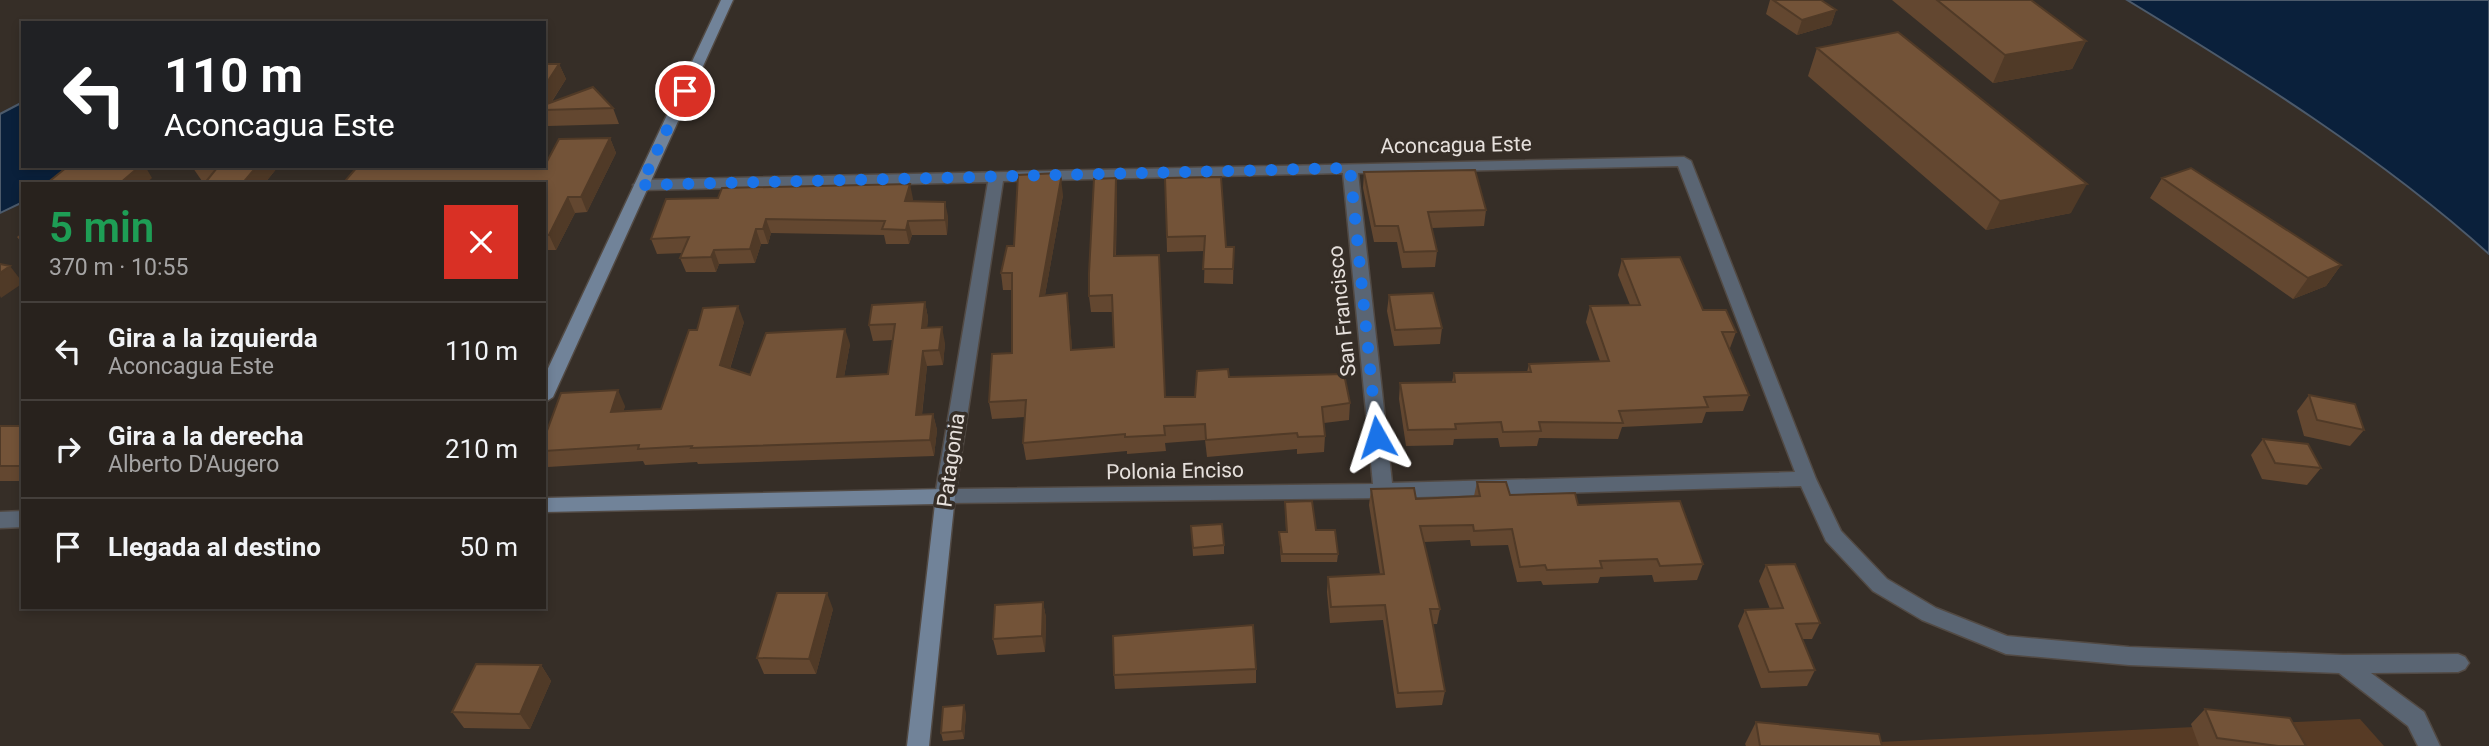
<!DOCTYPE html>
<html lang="es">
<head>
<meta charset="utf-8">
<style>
  body { margin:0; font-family:Roboto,sans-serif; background:#302a26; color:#f1f3f6; height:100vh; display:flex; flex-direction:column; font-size:26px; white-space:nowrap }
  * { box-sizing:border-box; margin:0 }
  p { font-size:23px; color:#a5a4a4 }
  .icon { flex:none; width:38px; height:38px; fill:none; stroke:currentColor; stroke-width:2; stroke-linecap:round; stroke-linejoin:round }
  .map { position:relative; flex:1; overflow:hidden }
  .drawer { position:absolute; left:21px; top:182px; width:525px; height:427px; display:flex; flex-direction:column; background:#28221d; border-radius:0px; box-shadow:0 4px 10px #0003,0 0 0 2px #443f3b }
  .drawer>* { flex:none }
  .top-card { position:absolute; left:21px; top:21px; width:525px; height:147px; border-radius:0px; box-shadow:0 4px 10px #0003,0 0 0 2px #443f3b; background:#202124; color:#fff; overflow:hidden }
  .pin { position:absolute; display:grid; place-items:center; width:60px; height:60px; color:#fff; margin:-30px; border:4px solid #fff; border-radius:50%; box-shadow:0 2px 7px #0007 }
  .me { position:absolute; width:77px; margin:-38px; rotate:354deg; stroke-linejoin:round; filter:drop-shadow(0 0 5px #0008) }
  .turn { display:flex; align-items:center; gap:24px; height:147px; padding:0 28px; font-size:32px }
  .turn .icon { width:91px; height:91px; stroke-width:2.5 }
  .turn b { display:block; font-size:49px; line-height:60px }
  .round { display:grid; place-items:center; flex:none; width:74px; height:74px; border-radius:0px; background:#302a26 }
  .head { display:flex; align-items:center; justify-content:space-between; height:119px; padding:0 28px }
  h1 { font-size:42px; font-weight:600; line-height:52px; color:#1e9e55 }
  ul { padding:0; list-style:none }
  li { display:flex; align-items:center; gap:21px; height:98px; padding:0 28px; border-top:2px solid #443f3b }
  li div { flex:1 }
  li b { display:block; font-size:26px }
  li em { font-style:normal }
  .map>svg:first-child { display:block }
  .green { fill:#573b25 }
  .water { fill:#0a203b; stroke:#4c5a6b; stroke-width:2 }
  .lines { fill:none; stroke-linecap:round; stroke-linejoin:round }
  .street-casing { stroke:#524a44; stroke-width:3 }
  .secondary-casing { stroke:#524a44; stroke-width:3 }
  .street { fill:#5a6573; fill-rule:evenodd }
  .secondary { fill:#718399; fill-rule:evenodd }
  .wall { fill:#634730 }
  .shaded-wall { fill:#503a27 }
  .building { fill:#735338; stroke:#503a27; stroke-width:2 }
  .route { stroke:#1a73e8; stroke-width:12; stroke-dasharray:0 21.6 }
  .labels { text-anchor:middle; stroke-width:7; stroke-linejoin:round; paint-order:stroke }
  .street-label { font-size:21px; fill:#e6e0dc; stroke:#362e27 }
</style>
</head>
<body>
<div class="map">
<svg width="2489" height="746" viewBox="0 0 2489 746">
  <rect width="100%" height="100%" fill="#362e27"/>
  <!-- green -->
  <path class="green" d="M2360,719L2384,746H1796Z"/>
  <!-- water -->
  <path class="water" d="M2127,0H2489V254C2380,156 2252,76 2127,0Z
    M23,102V166H96L61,184H23V202L0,213V114Z"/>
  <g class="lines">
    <!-- street casing -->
    <g class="street-casing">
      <path id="street" d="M1684,157L1691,161L1816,479L1841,531L1887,579L1936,608L2007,636L2129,647L2343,655L2458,654L2465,657L2469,663L2465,669L2458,672L2371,673L2424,712L2440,746H2418L2408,726L2339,673L2129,665L2006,654L1922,620L1873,591L1826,541L1801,486L1383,498L945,503L938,501L935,496L988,182L641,190L633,185L641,180ZM1678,166L1795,472L1392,483L1358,173ZM1343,173L1373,484L956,489L1003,181Z
        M23,511V527L0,528V512Z"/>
    </g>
    <!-- secondary casing -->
    <g class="secondary-casing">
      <path id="secondary" d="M721,0H733L553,397L544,403V377Z
        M945,489L952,491L955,496L929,746H907L935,504L544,512V498Z"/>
    </g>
    <!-- street -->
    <use href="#street" class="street"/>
    <!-- secondary -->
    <use href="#secondary" class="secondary"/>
  </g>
  <!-- wall -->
  <path class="wall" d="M1770,0H1821L1836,10L1831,25L1797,35L1766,14Z
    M1892,0H2031L2086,41L2072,69L1993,83Z
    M1817,48L2071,213L1986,230L1808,76Z
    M544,64H559L566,79L551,103L613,108L619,124L548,126L544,118Z
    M610,138L616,153L587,212L575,213L556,250H544V184H347L345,181L467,168L544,167Z
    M195,166H276L277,168L264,184H204L193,168Z
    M1364,172L1486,210L1484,226L1432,228L1437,251L1435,267L1402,268L1397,242H1374L1363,188Z
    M1116,178L1117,195L1116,256L1165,397H1195L1229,377L1350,403L1349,420L1324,423L1325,436L1324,452L1297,454V449L1207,457L1205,440L1165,443L1166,451L1127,454V451L1026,460L1023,443L1025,417L992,419L989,402L1012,353V290H1003L1001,273L1014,246L1063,195L1045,295L1069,310L1072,350L1114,347L1112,312H1091L1089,296Z
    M1165,178L1226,247H1234L1233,284L1204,283L1205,251L1167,252Z
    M2162,178L2341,265L2326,286L2293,299L2150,198Z
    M666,199H913L912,201L948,216L947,235H912L909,244H886L884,235L771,233L768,244H761L755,263L719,264L716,272H686L680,258L683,253L657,254L651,239Z
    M23,232V244L17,237Z
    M1622,259L1736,332L1730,348H1729L1749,395L1743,411L1706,412L1702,423L1622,427L1618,439L1539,438L1537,446L1500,447L1498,438L1454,439L1453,445L1406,446L1399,399L1400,383L1452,382L1454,373L1527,372L1529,364L1600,361L1586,322L1590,306L1630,305L1618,275Z
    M1389,295L1442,328L1440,344L1394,346L1387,311Z
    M925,302L928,318L927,328L945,343L943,365L927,366L922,415L933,414L937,430L934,456L698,464L697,462L645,465L643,461L548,467L544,459V439L625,406L623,412L661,409L697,330L744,322L730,369L750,375L850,344L844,377L888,374L893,340L873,341L869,325Z
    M2309,395L2364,430L2350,446L2304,436L2297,411Z
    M0,426H23V481H0Z
    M2263,439L2321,468L2307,485L2262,479L2251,455Z
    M1477,482L1510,495L1578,505L1703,564L1697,580L1654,582L1652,575L1600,577L1598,583L1543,585L1541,581L1517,582L1508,545L1471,546L1470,540L1424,542L1440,609L1437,624H1433L1445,691L1442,705L1396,708L1383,620L1330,623L1327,592L1328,577L1380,574L1369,505L1371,489L1416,499L1474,496Z
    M1285,502L1316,530L1338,554L1337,562H1281L1279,532H1286Z
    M1191,526L1224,545V554L1193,556Z
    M1766,565L1820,623L1812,639H1802L1815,670L1807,686L1761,688L1738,626L1745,610L1770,609L1759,581Z
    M1043,602L1046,618L1045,652L997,655L993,639Z
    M833,609L816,674H764L757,658Z
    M541,665L551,681L530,729L464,728L452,712Z
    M1256,669V683L1115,689L1114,675Z
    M2205,709L2306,746H2199L2191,724Z
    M966,713L964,739L943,741L941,733Z
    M1756,722L1882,746H1746L1745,744Z"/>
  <!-- shaded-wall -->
  <path class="shaded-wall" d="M1836,10L1831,25L1797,35L1802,20Z
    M2086,41L2072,69L1993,83L2005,55Z
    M559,64L566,79L546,110H544V87Z
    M610,138L616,153L587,212L581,197Z
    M140,166H145L152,178L145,184H119Z
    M257,166H276L277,168L264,184H242Z
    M453,166H466L467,170L451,168Z
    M1116,178L1117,195L1115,273L1114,256Z
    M1061,179L1063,195L1042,312L1040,296Z
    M910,184L913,199L909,216L905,201Z
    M2087,184L2071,213L1986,230L2000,201Z
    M568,197L575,213L556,250L549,235Z
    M945,202L948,216L947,235L945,220Z
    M766,219L771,233L768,244L763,229Z
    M908,221L912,235L909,244L906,230Z
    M756,229L761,244L755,263L750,249Z
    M714,250L719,264L716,272L711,257Z
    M2341,265L2326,286L2293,299L2308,278Z
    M10,266L23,283L1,298L0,296V273Z
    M1067,293L1069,310L1073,366L1071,350Z
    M925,302L928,318L925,344L922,328Z
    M738,306L744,322L726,381L720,365Z
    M942,327L945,343L943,365L939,350Z
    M845,329L850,344L841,393L837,377Z
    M923,351L927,366L920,431L916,415Z
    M618,390L625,406L618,428L611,412Z
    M933,414L937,430L934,456L930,440Z
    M827,593L833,609L816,674L809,659Z
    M1043,602L1046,618L1045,652L1042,636Z
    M541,665L551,681L530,729L520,714Z
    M964,705L966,713L964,739L962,731Z"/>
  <!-- building -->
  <path class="building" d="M1773,0H1821L1836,10L1802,20Z
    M1937,0H2031L2086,41L2005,55Z
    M1898,32L2087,184L2000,201L1817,48Z
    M544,64H559L544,87Z
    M593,87L613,108L544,110V105Z
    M610,138L581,197H568L549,235H544V184H403L345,181L358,166H453L451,168L544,167L559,139Z
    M100,166H140L119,184H46L67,167L97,169Z
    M195,166H257L242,184H204L217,168H193Z
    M2191,168L2341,265L2308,278L2162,178Z
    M1475,170L1486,210L1428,212L1437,251L1404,252L1398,226H1375L1364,172Z
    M1059,173L1061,179L1040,296L1067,293L1071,350L1114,347L1112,295L1089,296V273L1094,179L1116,178L1114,256L1159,255L1165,397H1195L1197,371L1228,369L1229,377L1344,374L1350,403L1322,407L1325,436L1298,437L1297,433L1206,440L1205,424L1164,426L1165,435L1125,437V434L1023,443L1026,400L989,402L992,354L1012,353V273H1001L1007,246H1014L1018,175Z
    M1221,177L1226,247H1234L1233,269H1203L1205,236L1167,237L1165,178Z
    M910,184L905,201L945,202V220L908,221L906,230L882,229L885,221L766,219L763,229H756L750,249L714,250L711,257L680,258L689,237L651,239L666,199L718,198L722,188Z
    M1680,257L1703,310H1726L1736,332H1722L1749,395L1704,397L1708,407L1619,411L1623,423L1539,422L1541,431L1503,432L1501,422L1455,424L1456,429L1408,430L1400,383L1455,382L1454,373L1531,372L1529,364L1609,361L1590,306L1640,305L1622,259Z
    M0,264L10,266L0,273Z
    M1433,293L1442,328L1395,330L1389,295Z
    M925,302L922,328L942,327L939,350L923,351L916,415L933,414L930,440L691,448L692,446L638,449L639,445L544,451V439L561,393L618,390L611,412L661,409L689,330H697L703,308L738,306L720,365L750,375L766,333L845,329L837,377L888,374L895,324L869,325L872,305Z
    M2309,395L2355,404L2364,430L2317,420Z
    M0,426H23V466H0Z
    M2263,439L2308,444L2321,468L2275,463Z
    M1477,482H1506L1510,495L1575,493L1578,505L1680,501L1703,564L1660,566L1657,559L1600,561L1602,568L1547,570L1545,565L1520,567L1512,529L1474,531L1473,525L1420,526L1440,609H1430L1445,691L1398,693L1385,605L1331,607L1328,577L1384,574L1371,489L1414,488L1416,499L1480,496Z
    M1312,501L1316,530H1335L1338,554H1282L1279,532H1287L1285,502Z
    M1222,524L1224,545L1193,548L1191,526Z
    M1795,564L1820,623L1796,624L1815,670L1769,672L1745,610L1783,608L1766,565Z
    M777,593H827L809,659L757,658Z
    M1043,602L1042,636L993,639L995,605Z
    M1253,625L1256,669L1114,675L1113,636Z
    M476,664L541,665L520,714L452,712Z
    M964,705L962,731L941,733L943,707Z
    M2205,709L2290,718L2306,746H2278L2217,738Z
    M1756,722L1879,734L1882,746H1760Z"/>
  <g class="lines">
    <!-- route -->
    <path class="route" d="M685,91L641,185L1350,168L1377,437"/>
  </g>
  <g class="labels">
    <!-- street labels -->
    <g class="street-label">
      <text transform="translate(1456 145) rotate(-1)" y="7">Aconcagua Este</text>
      <text transform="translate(1342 311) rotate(-96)" y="7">San Francisco</text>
      <text transform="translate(951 460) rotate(-82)" y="7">Patagonia</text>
      <text transform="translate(1175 471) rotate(-1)" y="7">Polonia Enciso</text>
    </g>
  </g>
</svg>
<div class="pin" style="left:685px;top:91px;background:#d93025"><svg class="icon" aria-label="arrive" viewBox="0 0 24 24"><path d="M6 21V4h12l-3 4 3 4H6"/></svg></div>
<svg class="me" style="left:1377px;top:437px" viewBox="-20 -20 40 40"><path d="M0-17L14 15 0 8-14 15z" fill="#1a73e8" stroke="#fff" stroke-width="4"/></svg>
<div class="top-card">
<div class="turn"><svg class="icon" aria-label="left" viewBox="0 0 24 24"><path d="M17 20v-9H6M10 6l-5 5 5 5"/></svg><div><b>110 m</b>Aconcagua Este</div></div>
</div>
<section class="drawer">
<div class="head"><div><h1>5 min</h1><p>370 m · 10:55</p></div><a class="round" style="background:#d93025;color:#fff"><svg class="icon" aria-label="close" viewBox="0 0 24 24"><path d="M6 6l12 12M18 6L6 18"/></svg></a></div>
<ul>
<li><svg class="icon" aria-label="left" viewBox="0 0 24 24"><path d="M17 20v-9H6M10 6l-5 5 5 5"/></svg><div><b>Gira a la izquierda</b><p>Aconcagua Este</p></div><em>110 m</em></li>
<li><svg class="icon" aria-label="right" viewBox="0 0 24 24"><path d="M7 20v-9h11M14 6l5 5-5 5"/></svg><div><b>Gira a la derecha</b><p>Alberto D'Augero</p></div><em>210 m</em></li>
<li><svg class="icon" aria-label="arrive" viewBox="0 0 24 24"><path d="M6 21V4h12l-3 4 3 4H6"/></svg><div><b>Llegada al destino</b></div><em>50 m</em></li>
</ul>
</section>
</div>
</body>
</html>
